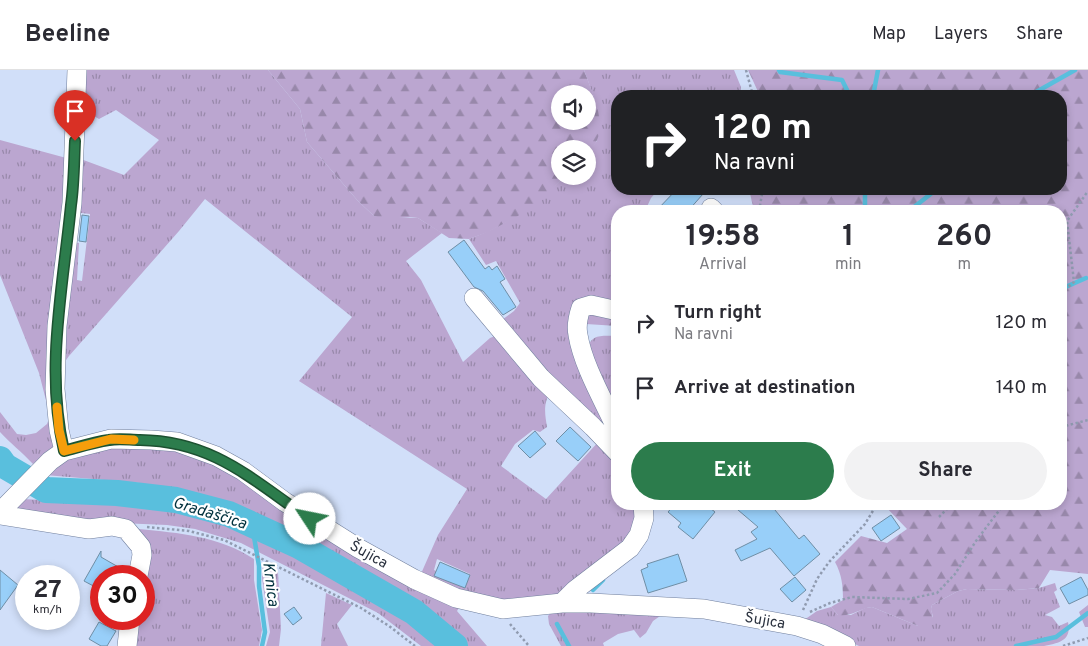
<!DOCTYPE html>
<html lang="en">
<head>
<meta charset="utf-8">
<style>
  body { margin:0; font-family:Overpass,sans-serif; background:#f2f2f3; color:#2b2b33; height:100vh; display:flex; flex-direction:column; font-size:19px; white-space:nowrap }
  * { box-sizing:border-box; margin:0 }
  p { font-size:16px; color:#7c7c81 }
  .icon { flex:none; width:28px; height:28px; fill:none; stroke:currentColor; stroke-width:2; stroke-linecap:round; stroke-linejoin:round }
  .map { position:relative; flex:1; overflow:hidden }
  .drawer { position:absolute; left:611px; top:135px; width:456px; height:305px; display:flex; flex-direction:column; background:#fff; border-radius:20px; box-shadow:0 2px 8px #0003 }
  .drawer>* { flex:none }
  .guide { position:absolute; left:611px; top:20px; width:456px; height:105px; border-radius:20px; box-shadow:0 2px 8px #0003; background:#202124; color:#fff; overflow:hidden }
  .fabs { position:absolute; left:551px; top:15px; display:grid; gap:10px }
  .fabs a { display:grid; place-items:center; width:45px; height:45px; border-radius:50%; background:#fff; box-shadow:0 2px 8px #0003; font-size:25px }
  .speed { position:absolute; left:15px; top:495px; display:flex; gap:10px; font-size:25px; font-weight:700; text-align:center }
  .speed>* { display:grid; place-content:center; width:65px; height:65px; border-radius:50%; background:#fff; box-shadow:0 2px 8px #0003; line-height:1 }
  .speed small { font-size:12px; font-weight:400 }
  .speed .limit { border:8px solid #d22; background:#fff; color:#111 }
  .pin { position:absolute; display:grid; place-items:center; width:42px; height:42px; color:#fff; margin:-51px -21px; border-radius:50% 50% 50% 0; rotate:-45deg; box-shadow:0 0 5px #0007 }
  .pin .icon { rotate:45deg }
  .me { position:absolute; width:55px; margin:-28px; rotate:304deg; stroke-linejoin:round; filter:drop-shadow(0 0 4px #0008) }
  .turn { display:flex; align-items:center; gap:18px; height:105px; padding:0 20px; font-size:22px }
  .turn .icon { width:65px; height:65px; stroke-width:2.5 }
  .turn b { display:block; font-size:35px; line-height:42px }
  .eta { display:flex; justify-content:space-evenly; align-items:center; height:85px; text-align:center }
  .eta b { font-size:30px; font-weight:700; line-height:35px }
  .primary-button { display:flex; gap:10px; margin-top:auto; padding:10px 20px }
  .primary-button a { flex:1; height:58px; border-radius:30px; background:#2c7c4c; color:#fff; font-size:20px; font-weight:700; line-height:58px; text-align:center }
  .primary-button a+a { background:#f2f2f3; color:#2b2b33 }
  ul { padding:0; list-style:none }
  li { display:flex; align-items:center; gap:15px; height:65px; padding:0 20px }
  li div { flex:1 }
  li b { display:block; font-size:19px }
  li em { font-style:normal }
  header { display:flex; align-items:center; gap:30px; box-sizing:border-box; height:70px; padding:0 25px; background:#fff; border-bottom:1px solid #e1e1e2 }
  header strong { font-size:24px }
  nav { display:flex; gap:28px; margin-inline-start:auto; font-size:18px }
  .map>svg:first-child { display:block }
  .grass { fill:url(#grass-tufts); fill-rule:evenodd }
  .forest { fill:url(#forest-firs); fill-rule:evenodd }
  .lines { fill:none; stroke-linecap:round; stroke-linejoin:round }
  .stream { stroke:#59bfdd; stroke-width:4.5 }
  .river { stroke:#59bfdd; stroke-width:26 }
  .building { fill:#98cff9; stroke:#6f8ea5 }
  .minor-casing { stroke:#707f9d; stroke-width:20 }
  .path { stroke:#909bb0; stroke-width:2.5; stroke-dasharray:2.5 2.5; stroke-linecap:butt }
  .minor { stroke:#fff; stroke-width:19 }
  .route-casing { stroke:#1d5131; stroke-width:12 }
  .route { stroke:#2c7c4c; stroke-width:9 }
  .slow { stroke:#f59e0b; stroke-width:9 }
  .labels { text-anchor:middle; stroke-width:4.5; stroke-linejoin:round; paint-order:stroke }
  .street-label { font-size:15px; fill:#2c3340; stroke:#fff }
  .water-label { font-size:16px; font-style:italic; fill:#00313d; stroke:#fff }
</style>
</head>
<body>
<header>
<strong>Beeline</strong>
<nav><a>Map</a><a>Layers</a><a>Share</a></nav>
</header>
<div class="map">
<svg width="1088" height="576" viewBox="0 0 1088 576">
  <defs>
    <pattern id="grass-tufts" width="24" height="20" patternUnits="userSpaceOnUse" patternTransform="scale(1.25)"><rect width="24" height="20" fill="#bba6d0"/><path d="M3 7l-1-3M5 7V3M7 7l1-3M15 17l-1-3M17 17v-4M19 17l1-3" fill="none" stroke="#9888aa"/></pattern>
    <pattern id="forest-firs" width="22" height="20" patternUnits="userSpaceOnUse" patternTransform="scale(1.25)"><rect width="22" height="20" fill="#bba6d0"/><path d="M5 1l3.5 6h-7zM16 11l3.5 6h-7z" fill="#9888aa"/></pattern>
  </defs>
  <rect width="100%" height="100%" fill="#d1dff9"/>
  <!-- grass -->
  <path class="grass" d="M80,0H268L300,39L307,72L358,131L374,146L418,148L442,163L406,191L421,210L463,292L490,268L500,264L550,322C543,335 545,344 547,357L540,362L533,360L515,374L501,396L546,429L600,370L617,386L618,434H640L636,464L560,526L486,531L420,506L438,465L467,419L299,311L352,247L205,129L179,161L69,286L59,300L71,172L79,173L77,210L82,211L90,144L73,142L78,88L124,105L159,70L116,40L99,49L80,38ZM437,489L470,504L465,515L434,500Z
    M584,0H734L741,17L740,26H643L641,24L638,26H618L617,44L615,47L618,50V119H659L651,128L645,141H618L617,237L575,236L617,379L499,252L514,241L520,233L496,191L486,195L469,169C506,156 536,134 565,106H588V82L597,71L595,30Z
    M0,70L70,89L55,367L53,377L33,394C22,382 10,373 0,362V342L17,364L26,365L36,363L47,354L50,346L39,303L0,205Z
    M617,266V353L588,279C590,263 605,266 617,266Z
    M153,376L201,387L460,536L457,541L487,576H468L433,542L265,447L210,428L140,413L45,405L57,393L98,378Z
    M21,429L157,435L224,449L245,464L269,475L287,479L344,509L418,553L443,576H421L378,543L241,473L195,459L167,455L71,451L10,441Z
    M139,459C179,463 219,466 254,489V510L262,560L259,576H129L132,549H144V506Z
    M263,493L278,502L281,559L279,576H266L270,562L262,508Z
    M1055,513L1057,520L1054,522L1060,537L1045,545L1052,547L1059,556L1068,552C1072,571 1059,573 1044,576H859L804,550L817,541L831,537L838,545H851L865,538L872,537L918,556L933,547L931,539L932,535L958,521L967,519L1015,520L1039,518Z
    M326,523L352,535L337,554L348,576H321Z
    M553,540L663,544L653,551L646,563L640,568L634,560L618,564L603,573L604,576H561L549,554L548,546Z"/>
  <!-- forest -->
  <path class="forest" d="M268,0H584C591,20 606,49 597,70C596,74 591,79 588,82V79H560V106H565L543,128L518,146L488,162L469,169L449,168L418,148L410,147L385,149L374,146L358,131L307,72L300,39ZM560,24H588V51H560Z
    M748,0H1088V504L1050,500L1039,518L1015,520L967,519L958,521L932,535C930,541 934,547 933,554L930,556H918L872,537C858,539 852,547 838,545L831,537L843,530C843,516 842,505 835,492L861,466L887,473L907,459L883,434H1061V141H754L749,119H1061V26H760Z
    M586,240L617,246V256L586,254Z
    M1088,535V557H1085L1079,542Z"/>
  <g class="lines">
    <!-- stream -->
    <path class="stream" d="M779,0L780,2L842,10L850,26
      M873,26L878,0
      M1029,26L1075,0
      M865,141V119
      M909,141L937,119
      M1061,219L1086,208
      M252,455L259,496V516L265,562L262,576
      M593,520L603,510
      M557,554L569,576
      M1016,576L1056,567L1088,543"/>
    <!-- river -->
    <path class="river" d="M0,389L5,396L46,420L117,423L176,430L229,444L299,476L414,542L455,576"/>
  </g>
  <!-- building -->
  <path class="building" d="M677,119H698L703,124L688,141H656Z
    M82,145L89,146L86,172L79,171Z
    M464,170L485,199L489,196L492,200L497,196L505,209L500,212L516,237L503,245L483,221L474,217L448,182Z
    M570,357L591,377L578,391L556,371Z
    M535,361L546,374L530,388L518,376Z
    M675,434H705L715,442L693,469L678,457L681,453L668,442Z
    M731,434H770L799,469L804,465L820,484L794,506L770,478L741,491L735,480L757,469L751,462L758,457Z
    M891,445L900,458L881,471L872,458Z
    M101,481V487L127,502V506H101V520L84,511Z
    M678,484L687,511L648,523L641,500L648,497L647,494Z
    M440,492L470,505L465,518L434,506Z
    M0,500L18,515L0,540Z
    M795,507L806,520L792,532L780,519Z
    M1081,507L1088,520V525L1069,534L1060,518Z
    M294,537L302,548L293,555L284,544Z
    M99,552L116,561L107,576H101L89,569Z"/>
  <g class="lines">
    <!-- minor casing -->
    <g class="minor-casing">
      <path id="minor" d="M711,138L714,141
        M474,228L541,308L593,357L618,383
        M618,241L591,235L581,238C578,247 576,256 578,265C583,296 605,333 618,362
        M64,381L59,360L55,319L57,256L72,133L77,0
        M0,442L50,391L64,381L111,369L151,370L177,372L216,386L243,401L285,432L358,478L414,509L456,528L503,539L562,533H591L704,539L797,556L822,564L846,576
        M0,445L89,459L112,456L126,459L141,477L142,485L138,506
        M562,533L575,520L630,478L639,465L644,448L643,434
        M127,576L130,549"/>
    </g>
    <!-- path -->
    <path class="path" d="M746,0L753,26
      M759,141L762,124V119
      M1061,223L1074,212L1067,151L1088,121
      M1061,357L1088,350
      M939,447L952,434
      M147,457L189,461L224,470L361,538L389,556L415,576
      M803,540L817,509L829,492L865,454L877,434
      M810,542L830,533L852,527L908,529L937,523L955,504L976,471L1004,434
      M510,554L529,576
      M1063,576L1088,568"/>
    <!-- minor -->
    <use href="#minor" class="minor"/>
  </g>
  <g class="lines">
    <!-- route casing -->
    <g class="route-casing">
      <path id="route" d="M75,71C74,92 74,114 71,135C63,217 45,299 64,381C79,377 94,372 109,370C119,368 130,370 140,370C214,371 252,410 310,449"/>
    </g>
    <!-- route -->
    <use href="#route" class="route"/>
    <!-- slow -->
    <path class="slow" d="M57,337L59,360L64,381L111,369L134,370"/>
  </g>
  <g class="labels">
    <!-- street labels -->
    <g class="street-label">
      <text transform="translate(369 484) rotate(29)" y="5">Šujica</text>
      <text transform="translate(765 550) rotate(10)" y="5">Šujica</text>
    </g>
    <!-- water labels -->
    <g class="water-label">
      <text transform="translate(210 442) rotate(17)" y="6">Gradaščica</text>
      <text transform="translate(272 514) rotate(83)" y="6">Krnica</text>
    </g>
  </g>
</svg>
<div class="fabs">
<a><svg class="icon" aria-label="sound" viewBox="0 0 24 24"><path d="M4 9h4l5-4v14l-5-4H4zM17 9q2 3 0 6"/></svg></a>
<a><svg class="icon" aria-label="layers" viewBox="0 0 24 24"><path d="M12 4l9 5-9 5-9-5zM3 14l9 5 9-5"/></svg></a>
</div>
<div class="speed"><div>27<small>km/h</small></div><div class="limit">30</div></div>
<div class="pin" style="left:75px;top:71px;background:#d93025"><svg class="icon" aria-label="arrive" viewBox="0 0 24 24"><path d="M6 21V4h12l-3 4 3 4H6"/></svg></div>
<svg class="me" style="left:310px;top:449px" viewBox="-20 -20 40 40"><circle r="19" fill="#fff"/><path d="M0-13L10 11 0 6-10 11z" fill="#2c7c4c"/></svg>
<div class="guide">
<div class="turn"><svg class="icon" aria-label="right" viewBox="0 0 24 24"><path d="M7 20v-9h11M14 6l5 5-5 5"/></svg><div><b>120 m</b>Na ravni</div></div>
</div>
<section class="drawer">
<div class="eta">
<div><b>19:58</b><p>Arrival</p></div>
<div><b>1</b><p>min</p></div>
<div><b>260</b><p>m</p></div>
</div>
<ul>
<li><svg class="icon" aria-label="right" viewBox="0 0 24 24"><path d="M7 20v-9h11M14 6l5 5-5 5"/></svg><div><b>Turn right</b><p>Na ravni</p></div><em>120 m</em></li>
<li><svg class="icon" aria-label="arrive" viewBox="0 0 24 24"><path d="M6 21V4h12l-3 4 3 4H6"/></svg><div><b>Arrive at destination</b></div><em>140 m</em></li>
</ul>
<div class="primary-button"><a>Exit</a><a>Share</a></div>
</section>
</div>
</body>
</html>
